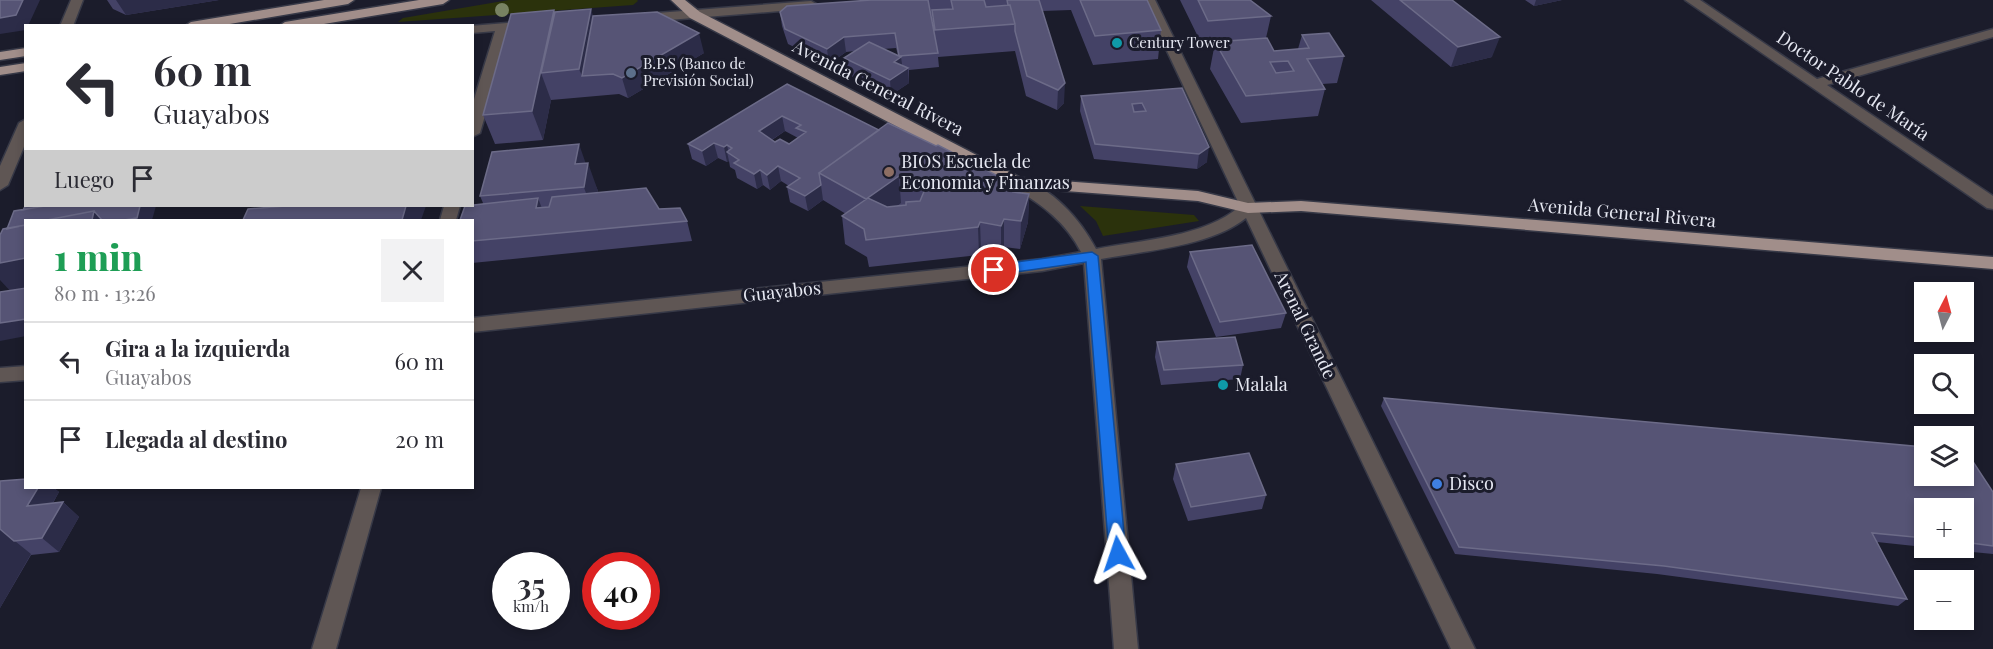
<!DOCTYPE html>
<html lang="es">
<head>
<meta charset="utf-8">
<style>
  body { margin:0; font-family:"Playfair Display",serif; background:#f2f2f3; color:#2b2b33; height:100vh; display:flex; flex-direction:column; font-size:22px; white-space:nowrap }
  * { box-sizing:border-box; margin:0 }
  p { font-size:20px; color:#7c7c81 }
  .icon { flex:none; width:33px; height:33px; fill:none; stroke:currentColor; stroke-width:2; stroke-linecap:round; stroke-linejoin:round }
  .map { position:relative; flex:1; overflow:hidden }
  .panel { position:absolute; left:24px; top:219px; width:450px; height:270px; display:flex; flex-direction:column; background:#fff; border-radius:0px; box-shadow:0 3px 9px #0003 }
  .panel>* { flex:none }
  .guide { position:absolute; left:24px; top:24px; width:450px; height:183px; border-radius:0px; box-shadow:0 3px 9px #0003; background:#fff; color:#2b2b33; overflow:hidden }
  .needle { width:39px; rotate:6deg }
  .buttons { position:absolute; left:1914px; top:282px; display:grid; gap:12px }
  .buttons a { display:grid; place-items:center; width:60px; height:60px; border-radius:0px; background:#fff; box-shadow:0 3px 9px #0003; font-size:30px }
  .speed { position:absolute; left:492px; top:552px; display:flex; gap:12px; font-size:30px; font-weight:700; text-align:center }
  .speed>* { display:grid; place-content:center; width:78px; height:78px; border-radius:50%; background:#fff; box-shadow:0 3px 9px #0003; line-height:1 }
  .speed small { font-size:15px; font-weight:400 }
  .speed .limit { border:9px solid #d22; background:#fff; color:#111 }
  .pin { position:absolute; display:grid; place-items:center; width:51px; height:51px; color:#fff; margin:-26px; border:3px solid #fff; border-radius:50%; box-shadow:0 2px 6px #0007 }
  .me { position:absolute; width:66px; margin:-33px; rotate:355deg; stroke-linejoin:round; filter:drop-shadow(0 0 4px #0008) }
  .turn { display:flex; align-items:center; gap:21px; height:126px; padding:0 30px; font-size:27px }
  .turn .icon { width:78px; height:78px; stroke-width:2.5 }
  .turn b { display:block; font-size:42px; line-height:51px }
  .then { display:flex; align-items:center; height:57px; padding:0 30px; background:#0003; gap:12px; font-size:22px }
  .round { display:grid; place-items:center; flex:none; width:63px; height:63px; border-radius:0px; background:#f2f2f3 }
  .overview { display:flex; align-items:center; justify-content:space-between; height:102px; padding:0 30px }
  h1 { font-size:36px; font-weight:800; line-height:45px; color:#1e9e55 }
  ul { padding:0; list-style:none }
  li { display:flex; align-items:center; gap:18px; height:78px; padding:0 30px; border-top:2px solid #e1e1e2 }
  li div { flex:1 }
  li b { display:block; font-size:22px }
  li em { font-style:normal }
  .map>svg:first-child { display:block }
  .green { fill:#2b320c }
  .lines { fill:none; stroke-linecap:round; stroke-linejoin:round }
  .minor-casing { stroke:#373947; stroke-width:3 }
  .major-casing { stroke:#373947; stroke-width:3 }
  .minor { fill:#5f5654; fill-rule:evenodd }
  .major { fill:#a18e8a; fill-rule:evenodd }
  .tree { fill:#788262 }
  .wall { fill:#444266; fill-rule:evenodd }
  .shaded-wall { fill:#2c2c48 }
  .building { fill:#565475; stroke:#6c6b88; stroke-width:1.5; fill-rule:evenodd }
  .route { fill:#1a73e8; stroke:#114b97; stroke-width:1.5 }
  .culture-dot { fill:#0f9aa8; stroke:#1b1c2b; stroke-width:2 }
  .service-dot { fill:#5c6f8a; stroke:#1b1c2b; stroke-width:2 }
  .education-dot { fill:#8d6e63; stroke:#1b1c2b; stroke-width:2 }
  .shop-dot { fill:#3f7fe0; stroke:#1b1c2b; stroke-width:2 }
  .labels { text-anchor:middle; stroke-width:6; stroke-linejoin:round; paint-order:stroke }
  .far-poi-label { font-size:15px; fill:#e6e8f2; stroke:#1b1c2b; text-anchor:start }
  .street-label { font-size:18px; fill:#e6e8f2; stroke:#1b1c2b }
  .poi-label { font-size:18px; fill:#e6e8f2; stroke:#1b1c2b; text-anchor:start }
</style>
</head>
<body>
<div class="map">
<svg width="1993" height="649" viewBox="0 0 1993 649">
  <rect width="100%" height="100%" fill="#1b1c2b"/>
  <!-- green -->
  <path class="green" d="M509,0H637L638,1L633,5L398,22L403,18Z
    M1080,206L1194,215L1199,221L1103,236L1096,221Z"/>
  <g class="lines">
    <!-- minor casing -->
    <g class="minor-casing">
      <path id="minor" d="M71,0H83L73,26H60Z
        M1143,0H1155L1475,649H1451L1246,218C1212,246 1144,251 1101,259L1138,649H1114L1084,263L1042,271L472,332V318L1042,259L1081,252C1065,221 1041,204 1012,187L1010,183L1018,178C1052,187 1080,219 1096,249C1142,240 1205,237 1240,206Z
        M1685,0H1700L1817,79L1993,29V37L1827,85L1993,196V209L1987,208Z
        M811,1L818,5L816,8L644,22L637,18L644,14Z
        M532,21L537,22L539,25L537,28L509,31L480,133L472,137V106L495,31L472,33V26H470Z
        M26,119V142L8,185L0,190V166L19,123Z
        M444,206H460L456,220H440Z
        M26,366V380L0,382V368Z
        M361,488H381L336,649H312Z"/>
    </g>
    <!-- major casing -->
    <g class="major-casing">
      <path id="major" d="M324,0H354L348,4L218,26H185L191,22Z
        M419,0H449L443,4L312,26H279L285,22Z
        M671,0H685L700,12L1021,178L1198,191L1248,203L1301,201L1993,257V269L1301,211L1248,213L1198,201L1012,187L690,18Z
        M26,48V56L0,60V52Z
        M26,63V71L0,75V67Z"/>
    </g>
    <!-- minor -->
    <use href="#minor" class="minor"/>
    <!-- major -->
    <use href="#major" class="major"/>
  </g>
  <!-- trees -->
  <circle class="tree" cx="502" cy="10" r="7"/>
  <!-- wall -->
  <path class="wall" d="M107,0H219L126,15L113,9Z
    M871,0H1147L1161,30L1158,59L1093,65L1071,10L1042,11L1064,103L1057,110L1026,96L1015,51L938,57L939,67L909,70V83L891,95L845,73L844,58L855,51L846,52L829,64L788,44L782,26L780,12ZM896,48L898,55L883,49Z
    M1180,0H1250L1271,16L1266,38L1274,51L1298,49L1302,35L1344,56L1337,83L1322,84L1325,89L1318,116L1241,123L1210,69L1214,48L1204,49Z
    M1371,0H1452L1492,57L1451,67Z
    M1525,0H1562L1534,6Z
    M593,16L704,53L628,98L619,94L551,100L543,140L495,144L483,115Z
    M787,84L879,130L1000,177V183L1016,193L1029,194L1028,222L1020,249L1004,247L1001,254L981,250L979,255L869,267L867,257L845,244L842,216L846,214L823,200L808,211L790,202L787,187L789,186L781,181L770,190L763,185L757,189L737,178L735,170L730,167L729,161L727,162L718,158L706,166L692,159L688,144ZM785,131L798,138L789,144L775,142L772,140Z
    M1182,88L1207,162L1197,169L1094,159L1080,111L1081,96Z
    M586,164L598,191L597,193L659,209L687,221L692,241L472,263V220L483,203L480,196Z
    M1190,252L1286,313L1281,328L1216,337L1187,267Z
    M1157,342L1243,365L1240,379L1161,385L1155,357Z
    M1384,398L1993,492V554L1932,548H1964V508H1924V547L1877,542L1907,599L1898,606L1657,574L1455,554L1381,406Z
    M1176,464L1266,495L1262,509L1188,521L1173,479Z
    M0,481L26,488H54L59,492L53,503L63,502L79,517L59,552L31,555L0,608Z"/>
  <!-- shaded-wall -->
  <path class="shaded-wall" d="M23,0H40L28,26H26V30L0,34V18Z
    M116,0H219L126,15Z
    M1536,0H1562L1534,6Z
    M591,9L599,36L582,76L579,69Z
    M554,10L564,39L541,73L551,100L543,140L532,111Z
    M699,33L704,53L628,98L622,78Z
    M844,37L846,52L829,64L827,49Z
    M1500,37L1492,57L1451,67L1458,47Z
    M901,57L903,71L894,62Z
    M908,68L909,83L891,95L890,80Z
    M1065,83L1064,103L1057,110L1058,90Z
    M782,116L785,131L762,146L759,131Z
    M714,143L718,158L706,166L702,151Z
    M579,144L587,167L588,163L598,191L594,214L575,164Z
    M727,145L729,154L727,152L729,161L727,162L724,147Z
    M1209,147L1207,162L1197,169L1199,154Z
    M778,166L781,181L770,190L767,175Z
    M760,170L763,185L757,189L754,174Z
    M899,176L901,203L869,227L866,199Z
    M821,185L823,200L808,211L805,196Z
    M1029,194L1028,222L1020,249L1021,221Z
    M538,198L546,219L536,208Z
    M36,206H136L102,220H26Z
    M140,206H156L152,220H124Z
    M406,206H426L421,220H402Z
    M1004,219V247L1001,254V226Z
    M980,222L981,250L979,255L978,227Z
    M26,258V291L13,294L0,280V263Z
    M26,319V336L0,341V323Z
    M38,488H54L59,492L43,520L27,506Z
    M63,502L79,517L59,552L42,538Z
    M0,529L31,554L0,608Z"/>
  <!-- building -->
  <path class="building" d="M0,0H23L16,15L0,18Z
    M871,0H928L938,53L899,56L895,33L844,37L827,49L785,29L780,12L787,6Z
    M951,0H984L986,7L1010,5L1015,24L935,30L932,10L953,9Z
    M1007,0H1039L1065,83L1058,90L1027,76L1015,31V24L1010,5H1008Z
    M1080,0H1147L1161,30L1095,36Z
    M1198,0H1250L1271,16L1208,21Z
    M1400,0H1452L1500,37L1458,47Z
    M591,9L579,69L541,73L555,12Z
    M554,10L532,111L483,115L511,14Z
    M657,12L699,33L622,78L613,74L582,76L593,16Z
    M1329,33L1344,56L1307,59L1325,89L1246,96L1215,42L1267,38L1274,51L1309,48L1302,35ZM1288,61L1294,71L1276,73L1270,62Z
    M869,42L901,57L894,62L908,68L890,80L844,58Z
    M787,84L879,130L819,173L821,185L805,196L787,187L800,178L778,166L767,175L760,170L754,174L734,163L739,160L727,152L732,148L727,145L724,147L714,143L702,151L688,144ZM782,116L801,125L796,128L806,132L789,144L780,139L775,142L759,131Z
    M1182,88L1209,147L1199,154L1095,144L1081,96ZM1142,103L1146,111L1134,112L1132,104Z
    M888,123L936,146L938,145L1000,177L998,182L1016,185L1013,192L1029,194L1021,221L1004,219L1001,226L980,222L978,227L866,240L864,229L842,216L868,198L887,207L906,205V202L920,201L925,189L899,176L866,199L819,173Z
    M579,144L575,164L588,163L584,187L480,196L492,152Z
    M646,188L659,209L680,208L687,221L472,241V220H460L465,206L538,198L536,208L549,207L552,197Z
    M26,205V206H36L37,207L23,210Z
    M45,206H140L137,218L124,220H102L94,211L47,220H26V225L7,229L14,211Z
    M286,206H406L402,220H243L248,209Z
    M94,211L92,220H47Z
    M26,225V258L0,263V235L3,229Z
    M1252,245L1286,313L1220,322L1190,252Z
    M26,288V319L0,323V292Z
    M1235,337L1243,365L1164,370L1157,342Z
    M1384,398L1924,447V476H1964V451H1966L1993,492V546L1964,542V508H1924V538L1872,533L1907,599L1664,566L1459,547Z
    M1249,453L1266,495L1191,507L1176,464Z
    M26,479V488H38L27,506L63,502L42,538L14,541L0,529V481Z"/>
  <!-- route -->
  <path class="route" d="M1092,252L1098,256L1126,554L1123,559L1118,561L1112,559L1109,554L1086,262L994,275L988,270L994,265Z"/>
  <!-- markers -->
  <g class="culture-dot">
    <circle cx="1117" cy="43" r="6"/>
    <circle cx="1223" cy="385" r="6"/>
  </g>
  <circle class="service-dot" cx="631" cy="73" r="6"/>
  <circle class="education-dot" cx="889" cy="172" r="6"/>
  <circle class="shop-dot" cx="1437" cy="484" r="6"/>
  <g class="labels">
    <!-- far-poi labels -->
    <g class="far-poi-label">
      <text x="1129" y="48">Century Tower</text>
      <text x="643" y="69">B.P.S (Banco de<tspan x="643" dy="17">Previsión Social)</tspan></text>
    </g>
    <!-- street labels -->
    <g class="street-label">
      <text transform="translate(1853 86) rotate(34)" y="6">Doctor Pablo de María</text>
      <text transform="translate(878 88) rotate(27)" y="6">Avenida General Rivera</text>
      <text transform="translate(1622 213) rotate(5)" y="6">Avenida General Rivera</text>
      <text transform="translate(782 292) rotate(-6)" y="6">Guayabos</text>
      <text transform="translate(1305 325) rotate(64)" y="6">Arenal Grande</text>
    </g>
    <!-- poi labels -->
    <g class="poi-label">
      <text x="901" y="168">BIOS Escuela de<tspan x="901" dy="21">Economia y Finanzas</tspan></text>
      <text x="1235" y="391">Malala</text>
      <text x="1449" y="490">Disco</text>
    </g>
  </g>
</svg>
<div class="buttons">
<a><svg class="needle" viewBox="-14 -14 28 28"><path d="M0-13l5 13h-10z" fill="#e53935"/><path d="M0 13l5-13h-10z" fill="#7c7c81"/></svg></a>
<a><svg class="icon" aria-label="search" viewBox="0 0 24 24"><circle cx="10" cy="10" r="6"/><path d="M15 15l6 6"/></svg></a>
<a><svg class="icon" aria-label="layers" viewBox="0 0 24 24"><path d="M12 4l9 5-9 5-9-5zM3 14l9 5 9-5"/></svg></a>
<a>+</a>
<a>−</a>
</div>
<div class="speed"><div>35<small>km/h</small></div><div class="limit">40</div></div>
<div class="pin" style="left:994px;top:270px;background:#d93025"><svg class="icon" aria-label="arrive" viewBox="0 0 24 24"><path d="M6 21V4h12l-3 4 3 4H6"/></svg></div>
<svg class="me" style="left:1118px;top:554px" viewBox="-20 -20 40 40"><path d="M0-17L14 15 0 8-14 15z" fill="#1a73e8" stroke="#fff" stroke-width="4"/></svg>
<div class="guide">
<div class="turn"><svg class="icon" aria-label="left" viewBox="0 0 24 24"><path d="M17 20v-9H6M10 6l-5 5 5 5"/></svg><div><b>60 m</b>Guayabos</div></div>
<div class="then">Luego<svg class="icon" aria-label="arrive" viewBox="0 0 24 24"><path d="M6 21V4h12l-3 4 3 4H6"/></svg></div>
</div>
<section class="panel">
<div class="overview"><div><h1>1 min</h1><p>80 m · 13:26</p></div><a class="round"><svg class="icon" aria-label="close" viewBox="0 0 24 24"><path d="M6 6l12 12M18 6L6 18"/></svg></a></div>
<ul>
<li><svg class="icon" aria-label="left" viewBox="0 0 24 24"><path d="M17 20v-9H6M10 6l-5 5 5 5"/></svg><div><b>Gira a la izquierda</b><p>Guayabos</p></div><em>60 m</em></li>
<li><svg class="icon" aria-label="arrive" viewBox="0 0 24 24"><path d="M6 21V4h12l-3 4 3 4H6"/></svg><div><b>Llegada al destino</b></div><em>20 m</em></li>
</ul>
</section>
</div>
</body>
</html>
